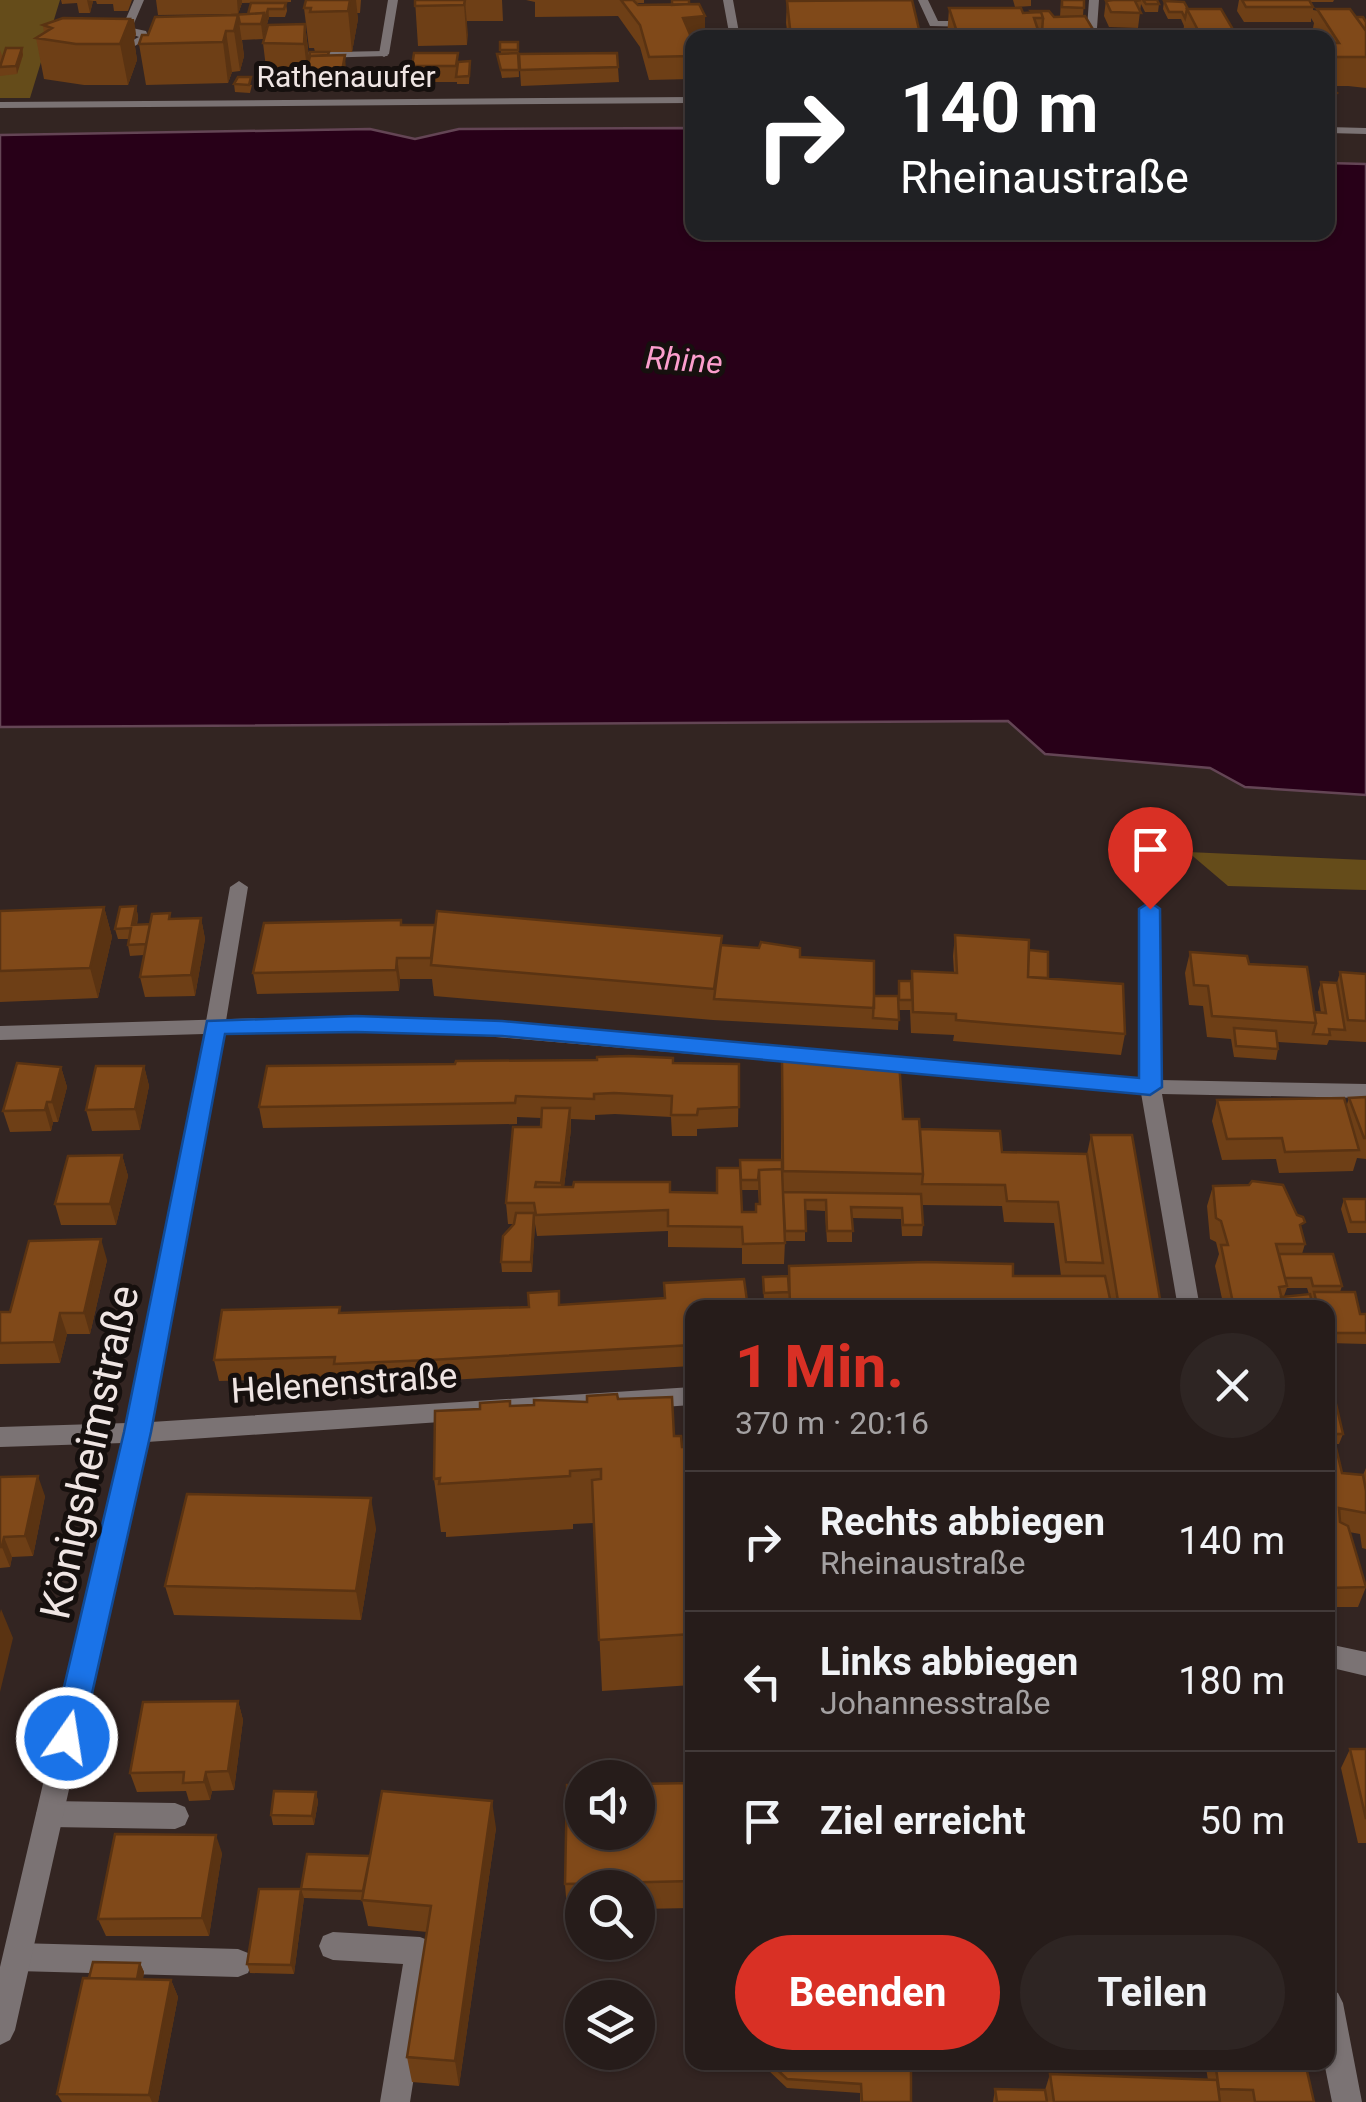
<!DOCTYPE html>
<html lang="de">
<head>
<meta charset="utf-8">
<style>
  body { margin:0; font-family:Roboto,sans-serif; background:#2e2523; color:#f1f3f6; height:100vh; display:flex; flex-direction:column; font-size:38px; white-space:nowrap }
  * { box-sizing:border-box; margin:0 }
  p { font-size:32px; color:#a4a1a2 }
  .icon { flex:none; width:55px; height:55px; fill:none; stroke:currentColor; stroke-width:2; stroke-linecap:round; stroke-linejoin:round }
  .map { position:relative; flex:1; overflow:hidden }
  .panel { position:absolute; left:685px; top:1300px; width:650px; height:770px; display:flex; flex-direction:column; background:#261c1a; border-radius:20px; box-shadow:0 2px 8px #0004,0 0 0 2px #423a39 }
  .panel>* { flex:none }
  .guide { position:absolute; left:685px; top:30px; width:650px; height:210px; border-radius:20px; box-shadow:0 2px 8px #0004,0 0 0 2px #423a39; background:#202124; color:#fff; overflow:hidden }
  .fabs { position:absolute; left:565px; top:1760px; display:grid; gap:20px }
  .fabs a { display:grid; place-items:center; width:90px; height:90px; border-radius:50%; background:#261c1a; box-shadow:0 2px 8px #0004,0 0 0 2px #423a39; font-size:50px }
  .pin { position:absolute; display:grid; place-items:center; width:85px; height:85px; color:#fff; margin:-102px -42px; border-radius:50% 50% 50% 0; rotate:-45deg; box-shadow:0 0 10px #0007 }
  .pin .icon { rotate:45deg }
  .me { position:absolute; width:110px; margin:-55px; rotate:13deg; stroke-linejoin:round; filter:drop-shadow(0 0 8px #0008) }
  .turn { display:flex; align-items:center; gap:35px; height:210px; padding:0 50px; font-size:45px }
  .turn .icon { width:130px; height:130px; stroke-width:2.5 }
  .turn b { display:block; font-size:70px; line-height:85px }
  .round { display:grid; place-items:center; flex:none; width:105px; height:105px; border-radius:52px; background:#2e2523 }
  .summary { display:flex; align-items:center; justify-content:space-between; height:170px; padding:0 50px }
  h1 { font-size:60px; font-weight:700; line-height:75px; color:#d93025 }
  .action { display:flex; gap:20px; margin-top:auto; padding:20px 50px }
  .action a { flex:1; height:115px; border-radius:60px; background:#d93025; color:#fff; font-size:40px; font-weight:700; line-height:115px; text-align:center }
  .action a+a { background:#2e2523; color:#f1f3f6 }
  ul { padding:0; list-style:none }
  li { display:flex; align-items:center; gap:30px; height:140px; padding:0 50px; border-top:2px solid #423a39 }
  li div { flex:1 }
  li b { display:block; font-size:38px }
  li em { font-style:normal }
  .map>svg:first-child { display:block }
  .green { fill:#654c1a }
  .water { fill:#280018; stroke:#644555; stroke-width:2.5 }
  .lines { fill:none; stroke-linecap:round; stroke-linejoin:round }
  .service { fill:#7b7374; fill-rule:evenodd }
  .minor { fill:#7b7374; fill-rule:evenodd }
  .wall { fill:#6e3f16; fill-rule:evenodd }
  .shaded-wall { fill:#5a3312 }
  .building { fill:#804919; stroke:#5a3312; stroke-width:2.5 }
  .route { fill:#1a73e8; stroke:#114b97; stroke-width:2.5 }
  .labels { text-anchor:middle; stroke-width:10; stroke-linejoin:round; paint-order:stroke }
  .far-street-label { font-size:30px; fill:#efe5e3; stroke:#16100e }
  .far-water-label { font-size:32px; font-style:italic; fill:#fc9ecd; stroke:#16100e }
  .street-label { font-size:35px; fill:#efe5e3; stroke:#16100e }
  .near-street-label { font-size:42px; fill:#efe5e3; stroke:#16100e }
</style>
</head>
<body>
<div class="map">
<svg width="1366" height="2102" viewBox="0 0 1366 2102">
  <rect width="100%" height="100%" fill="#332522"/>
  <!-- green -->
  <path class="green" d="M0,0H60L30,98H0Z
    M1188,852L1366,860V890L1228,886Z"/>
  <!-- water -->
  <path class="water" d="M692,128V232H1328V163L1366,164V795L1245,787L1210,768L1045,754L1008,721L0,727V135L370,129L415,139L459,129Z"/>
  <g class="lines">
    <!-- service -->
    <path class="service" d="M134,0H144L132,28L146,31L149,38L117,56H109V52L139,37L121,30Z
      M723,0H733L740,38H730Z
      M918,0H928L938,21H976L981,24L976,27L930,26Z
      M384,51L388,56L281,59L276,56L281,53Z
      M239,881L248,887L225,1027L215,1034L205,1027L230,887Z
      M50,1801L175,1803L185,1807L189,1816L185,1825L175,1829L50,1827L40,1823L36,1814L40,1805Z
      M333,1932L420,1937L430,1941L434,1951L410,2102H380L403,1964L333,1960L323,1956L319,1946L323,1936Z
      M17,1943L238,1949L248,1953L252,1963L248,1973L238,1977L17,1971L7,1967L3,1957L7,1947Z"/>
    <!-- minor -->
    <path class="minor" d="M388,0H398L389,54L384,57L379,54Z
      M1089,0H1099L1097,28L1101,38H1091L1087,28Z
      M692,97V103L0,108V102Z
      M1328,127L1366,128V134L1328,133Z
      M1150,903L1159,909L1160,1080L1366,1084V1098L1162,1094L1200,1308H1178L1141,1093L438,1032L224,1033L151,1422L692,1387V1405L147,1442L15,2030L10,2040L0,2045V1967L123,1443L0,1447V1427L127,1423L204,1034L0,1040V1026L268,1018H438L1140,1079L1141,909Z
      M1328,1644L1366,1652V1676L1328,1667Z
      M1328,1988L1338,1993L1343,2003L1362,2102H1332L1324,2062H1328Z"/>
  </g>
  <!-- wall -->
  <path class="wall" d="M61,0H132L128,11H114L113,4H97L96,1H93L90,13H79L77,3L62,4Z
    M156,0H291V2L242,3L238,14L158,15Z
    M306,0H361L360,13H357L358,19L352,52H329V55L346,71L343,86L268,84L263,43L305,24L309,57L315,52L314,48H309L304,8Z
    M415,0H502L503,21H467V45L418,46Z
    M526,0H633L635,2L634,0H644V3H635L692,38V79L649,80L640,47L618,16L535,17V2Z
    M1013,0H1031V6L1015,7Z
    M1061,0H1084L1083,16L1094,31L1093,38H947L949,8L1023,13L1060,17Z
    M1106,0H1157L1159,4L1158,12H1145L1141,4L1138,28L1109,27L1104,16Z
    M1239,0H1334L1333,2H1310L1313,7V10L1356,17L1366,22V88L1348,86H1328V38H1311L1314,23L1311,18V22H1244L1237,11Z
    M787,1L921,38H788L786,23Z
    M1164,1L1188,9L1238,38H1182L1184,26L1181,19H1168L1163,9Z
    M286,3L287,11L285,17H269L263,39L242,40L244,56L240,71L232,72L228,83L146,85L139,44L148,35L231,15L248,14Z
    M43,25L136,34L134,40L137,60L128,85H84L44,79L36,38L44,33Z
    M500,42H518L519,77L502,78L497,54H501Z
    M22,48L23,55L17,74L0,76V50L3,58Z
    M617,53L619,82L521,86L519,54Z
    M458,62L470,69L469,84H457V82H413L412,66Z
    M234,84L252,85L250,93L235,92Z
    M136,906L138,917L137,925L150,924L171,919L201,918L205,939L195,996L145,997L140,977L144,955L130,956L128,945L129,939H118L115,929Z
    M104,907L112,937L98,998L0,1002V911Z
    M401,920L402,925L722,936L721,945L800,957L874,995L898,996L899,981H911L912,971L954,973L953,956L955,935L1029,950L1048,978L1125,1034L1121,1055L953,1041L954,1035L911,1033L910,1010H899L898,1030L713,1020L434,996L432,979H400L399,991L257,994L253,973Z
    M1190,952L1249,964L1314,1012L1321,1013L1318,992L1321,982L1337,983L1340,972L1366,974V1042L1329,1040L1327,1045L1278,1042V1049L1276,1060L1234,1057L1231,1039L1207,1037L1203,1006L1189,1005L1185,973Z
    M782,1058L920,1129L1002,1152L1087,1154L1091,1135L1160,1299L1158,1308H788V1303L764,1304L763,1277L788,1276L789,1266L1013,1276H1061L1054,1223L1004,1222L1002,1206L922,1205L923,1225L922,1236H902L901,1219L852,1218V1242H827L825,1211L805,1210V1241H785L784,1264H742V1248L668,1247V1231L537,1236L535,1224L532,1272H502L501,1262L514,1224H508L506,1203L541,1127V1118L517,1117V1124L263,1128L259,1107L673,1063L739,1064L738,1127L697,1129V1136H672L671,1117L615,1114L595,1115V1120L571,1119V1129L564,1187L716,1193L740,1168L781,1160ZM741,1190H758L759,1204L756,1212H742Z
    M144,1066L149,1086L140,1130L92,1131L86,1110Z
    M61,1067L67,1087L58,1122H53L51,1131L10,1132L3,1111Z
    M1366,1097V1159L1357,1158L1353,1171L1279,1173L1276,1159L1222,1160L1212,1121L1217,1100L1346,1107L1349,1098Z
    M122,1155L128,1176L116,1225H61L55,1204Z
    M1213,1186L1302,1232L1305,1244L1302,1254L1342,1286L1340,1292L1360,1314H1366V1344L1328,1343V1308H1224L1215,1266L1219,1254L1216,1242L1210,1239L1207,1206ZM1287,1288H1307L1309,1294L1284,1296Z
    M1344,1199H1366V1233H1348L1341,1209Z
    M107,1260L90,1334H67L60,1363L0,1364V1312H10Z
    M664,1283L692,1308V1366L433,1381L337,1384L336,1378L219,1381L214,1360L341,1313L529,1307L664,1298Z
    M618,1399L674,1436L682,1447L691,1473L692,1685L602,1691L594,1523L573,1524V1529L446,1537V1532H441L434,1479L510,1406Z
    M1328,1404L1343,1434L1339,1444H1335L1342,1473L1363,1475L1366,1468V1549L1362,1548L1360,1534L1349,1532L1366,1587L1358,1607H1328Z
    M0,1477L45,1496L33,1556L12,1557L10,1567L0,1568Z
    M376,1528L361,1620L174,1615L165,1586Z
    M238,1701L243,1720L234,1790L212,1791L210,1800L189,1801L186,1791L137,1792L130,1773Z
    M1350,1749H1366V1843H1358L1341,1768Z
    M692,1783V1908L638,1909V1888H582V1910H567L565,1884Z
    M316,1792L318,1802L314,1825H273L271,1815Z
    M496,1828L459,2086L412,2082L407,2057L427,1932L368,1926L362,1900L304,1898L294,1974L250,1973L247,1964L301,1889L370,1856Z
    M222,1853L209,1936H106L98,1919Z
    M140,1963L144,1972L143,1979L171,1980L178,1997L158,2102H62L57,2094L89,1978Z
    M767,2062H911V2102H860V2093L787,2088L767,2069Z
    M1205,2062H1305L1314,2102H993L995,2089L1045,2090L1050,2074L1208,2080Z"/>
  <!-- shaded-wall -->
  <path class="shaded-wall" d="M87,0L93,1L90,13Z
    M237,0H242V3L238,14Z
    M350,0H356L358,19L352,52L348,11Z
    M465,0L468,35L467,45L464,5Z
    M268,9L269,17L263,39L261,24L264,13Z
    M238,15L244,56L240,71L234,31Z
    M705,16V38H692L683,18Z
    M130,19H134L136,34L134,40L137,60L128,85L120,44Z
    M305,24L309,58L307,69L304,44Z
    M226,31L232,72L228,83L223,42Z
    M22,48L23,55L17,74L16,66Z
    M345,55L346,71L343,86L342,71Z
    M1337,93L1334,109L1328,114V100Z
    M136,906L138,917L134,935L132,925Z
    M104,907L112,937L98,998L90,968Z
    M201,918L205,939L195,996L191,975Z
    M397,958L400,979L399,991L396,970Z
    M144,1066L149,1086L140,1130L135,1109Z
    M61,1067L67,1087L58,1122L52,1102Z
    M47,1102L53,1122L51,1131L45,1110Z
    M570,1108L571,1129L562,1204L561,1183Z
    M122,1155L128,1176L116,1225L110,1204Z
    M534,1213L535,1224L532,1272L531,1262Z
    M101,1239L107,1260L90,1334L84,1313Z
    M60,1313L67,1334L60,1363L54,1342Z
    M38,1476L45,1496L33,1556L25,1536Z
    M371,1498L376,1528L361,1620L356,1591Z
    M4,1537L12,1557L10,1567L2,1547Z
    M1,1609L13,1638L0,1692V1613Z
    M238,1701L243,1720L234,1790L228,1771Z
    M206,1772L212,1791L210,1800L204,1782Z
    M316,1792L318,1802L314,1825L312,1816Z
    M492,1801L496,1828L459,2086L455,2061Z
    M216,1835L222,1853L209,1936L202,1918Z
    M301,1889L304,1898L294,1974L291,1965Z
    M140,1963L144,1972L139,1997L135,1988Z
    M171,1980L178,1997L158,2102H152L149,2095Z"/>
  <!-- building -->
  <path class="building" d="M306,0H350L348,11L310,12L311,8H304Z
    M415,0H465L464,5L415,6Z
    M621,0H633L638,5L699,4L705,16L683,18L692,39V56L649,57L640,25Z
    M672,0H689V4L672,5Z
    M912,0L921,38H864L863,31H831L832,38H791L787,1Z
    M1062,0H1084V8L1062,7Z
    M1113,0H1141L1135,1L1141,13L1111,12L1106,1Z
    M1143,0H1157L1159,4H1146Z
    M1242,0H1309L1313,7H1246Z
    M1164,1L1184,2L1188,9H1187L1185,18L1182,12H1169Z
    M251,3H286L284,9H268L265,20L264,13L248,14Z
    M949,8H1021L1023,13L1041,12L1043,18H1034L1040,36H1053L1054,38H959Z
    M1187,9H1221L1238,38H1202Z
    M1317,9H1350L1366,31V57H1328V43H1339Z
    M1031,11H1049L1054,17L1085,16L1094,31L1042,32L1043,18L1041,12H1032Z
    M264,13L261,24H240L238,15H231Z
    M238,15L234,31H226L223,42L139,44L142,35H148L155,17Z
    M1356,17H1363L1366,22V31Z
    M63,18L130,19L120,44H76L36,38L52,28L43,25Z
    M305,24L304,44L263,43L268,25Z
    M500,42H518V50H500Z
    M6,48H22L16,66L0,67Z
    M310,52H329L328,55L310,56L309,58Z
    M414,53H458L456,66H412Z
    M518,53L519,70H501L497,54Z
    M617,53L618,67L520,70L519,54Z
    M345,55L342,71L307,69L310,56Z
    M470,61L469,76L456,77L458,62Z
    M238,77H251L249,85L234,84Z
    M1328,86L1337,93L1328,100Z
    M136,906L132,925L150,924L146,944L128,945L131,928L115,929L120,907Z
    M104,907L90,968L0,971V911Z
    M437,911L722,936L714,989L431,965Z
    M170,913L169,919L201,918L191,975L140,977L152,914Z
    M401,920V925H435L431,958H397L396,970L253,973L264,923Z
    M955,935L1029,940L1028,977L1123,984L1125,1034L956,1020V1014L913,1012L912,971L957,973Z
    M761,942L800,948V957L874,961V1008L714,999L721,945L759,948Z
    M1029,950L1048,952V978L1028,977Z
    M1190,952L1247,956L1249,964L1307,967L1316,1023L1212,1016L1208,986L1194,985Z
    M1340,972L1366,974V1021L1348,1020Z
    M899,981H911L912,1000H899Z
    M1321,982L1337,983L1345,1030L1329,1029L1330,1035L1313,1034L1316,1023L1314,1012L1326,1013Z
    M874,996H898L899,1020L873,1018Z
    M1234,1028L1276,1031L1278,1049L1236,1046Z
    M628,1056L673,1058V1063L739,1064V1107L698,1109L697,1115H671L672,1096L614,1093L594,1094V1099L516,1096L515,1103L259,1107L267,1066L455,1064L456,1061L597,1060V1057Z
    M782,1058L899,1061L903,1119H919L923,1174L783,1171Z
    M17,1063L61,1067L52,1102H47L45,1110L3,1111Z
    M96,1066H144L135,1109L86,1110Z
    M1366,1097V1138H1364L1349,1098Z
    M1344,1098L1359,1150L1285,1152L1282,1138L1227,1139L1217,1100Z
    M542,1108H570L561,1183L536,1182L535,1187H573L574,1182H670V1192L717,1193V1168H740L742,1212H756V1204H760L759,1170L782,1169L785,1243L743,1244L742,1227L668,1226V1210L536,1215L534,1203H506L513,1127H541Z
    M920,1129L1000,1131L1002,1152L1087,1154L1103,1263L1066,1262L1058,1202L1007,1201L1005,1185L922,1184L923,1174Z
    M1091,1135H1132L1160,1299L1118,1301Z
    M122,1155L110,1204H55L68,1156Z
    M740,1160H782V1169L759,1170L758,1180H741Z
    M1252,1181L1283,1185L1297,1215L1303,1217L1305,1222L1300,1225L1305,1244H1276L1287,1286L1279,1287L1284,1308H1234L1221,1245H1228L1221,1221L1216,1218L1213,1186L1249,1185Z
    M783,1192L921,1194L923,1225H903L902,1208L851,1207L853,1231H827L826,1200H805L806,1231H785Z
    M1344,1199H1366V1222H1351Z
    M516,1213H534L531,1262H501L503,1236L514,1224Z
    M101,1239L84,1313H60L54,1342L0,1343V1312H10L29,1241Z
    M1279,1254H1333L1342,1286H1313L1311,1278H1285Z
    M926,1262L1013,1264V1276H1105L1112,1308H790L789,1266Z
    M788,1276L789,1292L764,1293L763,1277Z
    M744,1279L748,1308H692V1345L430,1360L334,1364L335,1357L214,1360L222,1310L340,1307L339,1313L529,1307L528,1293L559,1291V1305L665,1298L664,1283Z
    M1314,1292H1355L1360,1314H1366V1333H1328V1308H1318Z
    M1310,1294L1313,1308H1284L1281,1297Z
    M617,1394L618,1399L672,1397L674,1436H681L682,1447H689L691,1473L685,1474L686,1495H692V1521H689L690,1543H692V1634L599,1640L592,1480L601,1479V1469L570,1471V1476L439,1484L440,1478L434,1479L435,1411L480,1409V1403L510,1401V1406L534,1405V1400L587,1402V1396Z
    M1328,1404H1336L1343,1434H1332L1328,1414Z
    M1328,1414L1342,1473L1363,1475L1366,1491V1513L1339,1508L1340,1522L1348,1526L1366,1587L1328,1588Z
    M38,1476L25,1536L4,1537L2,1547H0V1477Z
    M187,1494L371,1498L356,1591L165,1586Z
    M238,1701L228,1771L206,1772L204,1782L183,1783L184,1772L130,1773L143,1702Z
    M1350,1749H1366V1819Z
    M692,1783V1881L565,1884L567,1785H582V1832H638V1784Z
    M274,1791L316,1792L312,1816L271,1815Z
    M382,1791L492,1801L455,2061L407,2057L431,1906L362,1900Z
    M115,1834L216,1835L202,1918L98,1919Z
    M307,1854L370,1856L363,1891L301,1889Z
    M259,1889H301L291,1965L247,1964Z
    M93,1962L140,1963L137,1979L89,1978Z
    M83,1978L171,1980L149,2095L57,2094Z
    M769,2062H911V2102H862L861,2084L787,2079Z
    M1215,2062H1305L1314,2102H1255L1253,2090L1219,2089Z
    M1050,2074L1217,2080L1220,2102H1054Z
    M995,2089L1045,2090L1047,2102H997Z"/>
  <!-- route -->
  <path class="route" d="M1150,902L1160,909L1162,1087L1150,1095L502,1036L356,1032L225,1034L151,1432L82,1738L78,1747L67,1752L56,1747L52,1738L124,1432L207,1021L356,1016L502,1021L1139,1078V909Z"/>
  <g class="labels">
    <!-- far-street labels -->
    <g class="far-street-label">
      <text x="346" y="87">Rathenauufer</text>
    </g>
    <!-- far-water labels -->
    <g class="far-water-label">
      <text transform="translate(684 360) rotate(4)" y="11">Rhine</text>
    </g>
    <!-- street labels -->
    <g class="street-label">
      <text transform="translate(344 1383) rotate(-4)" y="12">Helenenstraße</text>
    </g>
    <!-- near-street labels -->
    <g class="near-street-label">
      <text transform="translate(89 1452) rotate(-78)" y="15">Königsheimstraße</text>
    </g>
  </g>
</svg>
<div class="fabs">
<a><svg class="icon" aria-label="sound" viewBox="0 0 24 24"><path d="M4 9h4l5-4v14l-5-4H4zM17 9q2 3 0 6"/></svg></a>
<a><svg class="icon" aria-label="search" viewBox="0 0 24 24"><circle cx="10" cy="10" r="6"/><path d="M15 15l6 6"/></svg></a>
<a><svg class="icon" aria-label="layers" viewBox="0 0 24 24"><path d="M12 4l9 5-9 5-9-5zM3 14l9 5 9-5"/></svg></a>
</div>
<div class="pin" style="left:1150px;top:909px;background:#d93025"><svg class="icon" aria-label="arrive" viewBox="0 0 24 24"><path d="M6 21V4h12l-3 4 3 4H6"/></svg></div>
<svg class="me" style="left:67px;top:1738px" viewBox="-20 -20 40 40"><circle r="17" fill="#1a73e8" stroke="#fff" stroke-width="3"/><path d="M0-11L8 9 0 5-8 9z" fill="#fff"/></svg>
<div class="guide">
<div class="turn"><svg class="icon" aria-label="right" viewBox="0 0 24 24"><path d="M7 20v-9h11M14 6l5 5-5 5"/></svg><div><b>140 m</b>Rheinaustraße</div></div>
</div>
<section class="panel">
<div class="summary"><div><h1>1 Min.</h1><p>370 m · 20:16</p></div><a class="round"><svg class="icon" aria-label="close" viewBox="0 0 24 24"><path d="M6 6l12 12M18 6L6 18"/></svg></a></div>
<ul>
<li><svg class="icon" aria-label="right" viewBox="0 0 24 24"><path d="M7 20v-9h11M14 6l5 5-5 5"/></svg><div><b>Rechts abbiegen</b><p>Rheinaustraße</p></div><em>140 m</em></li>
<li><svg class="icon" aria-label="left" viewBox="0 0 24 24"><path d="M17 20v-9H6M10 6l-5 5 5 5"/></svg><div><b>Links abbiegen</b><p>Johannesstraße</p></div><em>180 m</em></li>
<li><svg class="icon" aria-label="arrive" viewBox="0 0 24 24"><path d="M6 21V4h12l-3 4 3 4H6"/></svg><div><b>Ziel erreicht</b></div><em>50 m</em></li>
</ul>
<div class="action"><a>Beenden</a><a>Teilen</a></div>
</section>
</div>
</body>
</html>
